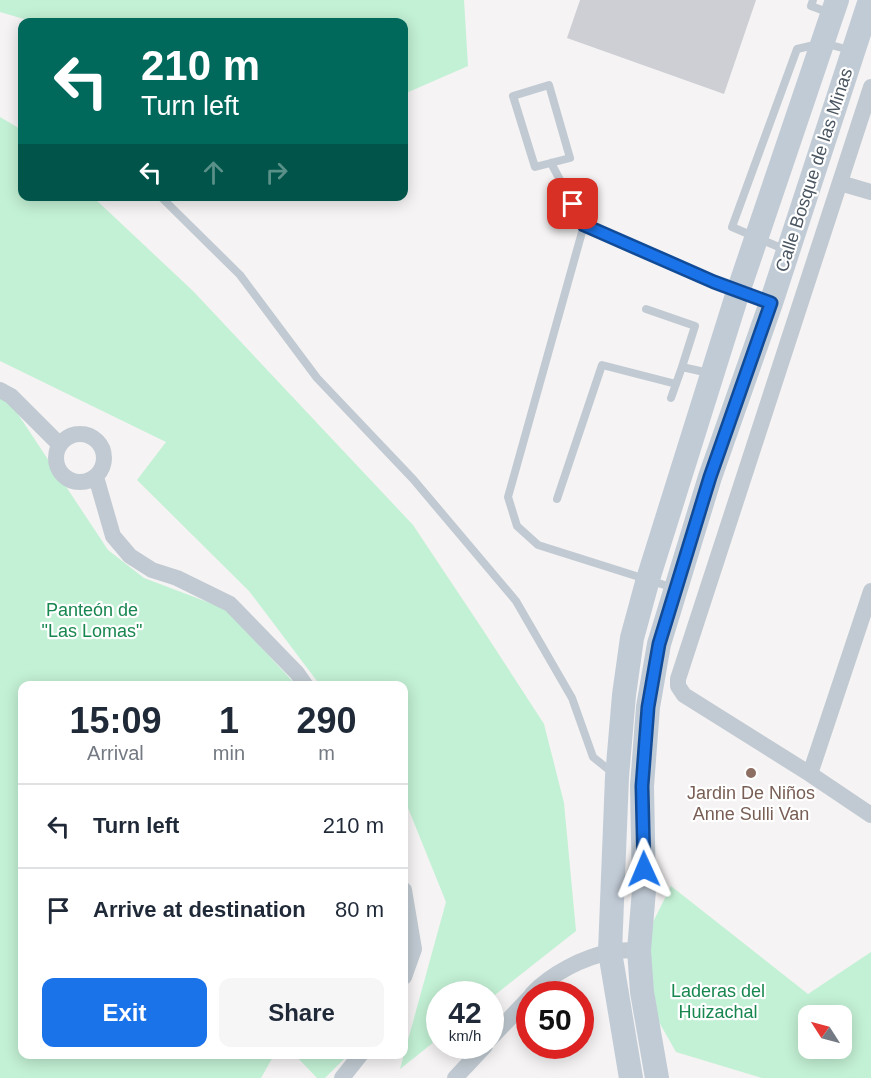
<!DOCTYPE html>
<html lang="en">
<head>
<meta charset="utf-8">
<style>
  body { margin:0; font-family:Arial,sans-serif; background:#f6f6f7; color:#1f2937; height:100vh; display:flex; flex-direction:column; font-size:22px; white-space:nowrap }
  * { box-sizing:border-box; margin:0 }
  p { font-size:20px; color:#747a83 }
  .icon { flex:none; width:33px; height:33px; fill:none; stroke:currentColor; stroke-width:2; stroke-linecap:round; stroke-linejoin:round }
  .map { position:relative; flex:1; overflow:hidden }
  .side { position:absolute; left:18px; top:681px; width:390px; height:378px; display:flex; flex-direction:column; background:#fff; border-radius:12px; box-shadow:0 3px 15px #0003 }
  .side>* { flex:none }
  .guide { position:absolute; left:18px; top:18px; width:390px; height:183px; border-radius:12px; box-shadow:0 3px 15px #0003; background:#00695c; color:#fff; overflow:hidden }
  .needle { width:39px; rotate:306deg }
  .controls { position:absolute; left:798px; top:1005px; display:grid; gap:12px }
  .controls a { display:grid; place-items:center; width:54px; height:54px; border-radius:12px; background:#fff; box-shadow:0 3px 15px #0003; font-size:30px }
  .speed { position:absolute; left:426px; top:981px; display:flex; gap:12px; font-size:30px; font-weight:700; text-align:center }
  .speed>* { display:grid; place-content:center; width:78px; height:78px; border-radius:50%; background:#fff; box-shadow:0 3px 15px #0003; line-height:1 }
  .speed small { font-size:15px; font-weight:400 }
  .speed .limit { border:9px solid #d22; background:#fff; color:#111 }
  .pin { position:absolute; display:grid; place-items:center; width:51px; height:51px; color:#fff; margin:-26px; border-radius:12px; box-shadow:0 3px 9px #0006 }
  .me { position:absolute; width:66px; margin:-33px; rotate:359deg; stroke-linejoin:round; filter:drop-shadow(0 0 4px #0008) }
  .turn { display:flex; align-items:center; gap:21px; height:126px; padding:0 24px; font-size:27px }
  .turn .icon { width:78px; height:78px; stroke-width:2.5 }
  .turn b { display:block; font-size:42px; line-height:51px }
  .lanes { display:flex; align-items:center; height:57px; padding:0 24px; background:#0003; justify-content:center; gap:30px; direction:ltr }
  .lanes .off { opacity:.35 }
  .eta { display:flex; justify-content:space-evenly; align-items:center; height:102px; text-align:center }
  .eta b { font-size:36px; font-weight:700; line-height:42px }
  .primary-button { display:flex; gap:12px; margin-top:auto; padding:12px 24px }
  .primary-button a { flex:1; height:69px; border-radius:12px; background:#1a73e8; color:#fff; font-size:24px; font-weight:700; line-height:69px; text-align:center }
  .primary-button a+a { background:#f6f6f7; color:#1f2937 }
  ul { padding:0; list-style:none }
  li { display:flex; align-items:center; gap:18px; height:84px; padding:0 24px; border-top:2px solid #e0e1e3 }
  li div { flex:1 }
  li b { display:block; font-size:22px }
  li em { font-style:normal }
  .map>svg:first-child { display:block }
  .green { fill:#c3f1d5; fill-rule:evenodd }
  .building { fill:#cdcfd5 }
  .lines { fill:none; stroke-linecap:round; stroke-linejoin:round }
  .service { stroke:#c1cad2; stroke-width:8 }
  .minor { stroke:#c1cad2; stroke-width:16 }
  .secondary { stroke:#c1cbd6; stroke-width:24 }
  .route-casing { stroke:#114b97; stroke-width:15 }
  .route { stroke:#1a73e8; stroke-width:10 }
  .education-dot { fill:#8d6e63; stroke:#fff; stroke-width:2 }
  .labels { text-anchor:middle; stroke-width:4.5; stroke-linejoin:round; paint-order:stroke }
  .street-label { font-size:18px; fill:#4a5661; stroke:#fff }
  .park-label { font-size:18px; fill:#17864f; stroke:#fff }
  .education-label { font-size:18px; fill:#785e54; stroke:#fff }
</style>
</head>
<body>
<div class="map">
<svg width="871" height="1078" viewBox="0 0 871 1078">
  <rect width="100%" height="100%" fill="#f5f3f3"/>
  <!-- green -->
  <path class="green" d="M0,0H464L468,66L404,94V22H34L0,12Z
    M0,117L22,130V196L93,197L193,291L413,525L483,630L544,724L564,803L576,931L491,998L490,994H440L439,1038L400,1069L446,902L404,798V686L320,685L249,591L137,480L166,442L0,361Z
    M0,387L108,550L144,578L226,609L296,685L22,686V1054L274,1055L261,1078H0Z
    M671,886L808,994L871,952V1078H762L676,1052L642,992L639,950ZM808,1016H842V1048H808Z
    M295,1055H348L325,1078H317Z"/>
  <!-- building -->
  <path class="building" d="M580,0H756L724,94L567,38Z"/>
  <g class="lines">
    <!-- service -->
    <path class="service" d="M813,0L811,6L830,13
      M549,85L570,158L535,167L513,96Z
      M551,163L584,225L714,282L768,302
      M160,196L240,275L317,378L413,479L516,601L572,698L593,757L614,774
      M584,225L508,497L517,526L538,545L674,588
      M786,250L732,227L797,49L823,43L850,50
      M646,309L695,326L682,367L709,373
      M671,398L682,367
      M557,499L602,365L676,384"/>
    <!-- minor -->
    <path class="minor" d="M871,87L678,679V686L684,695L810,774L871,815
      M840,183L871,192
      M0,390L11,396L59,444
      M56 458a24 24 0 1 1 48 0a24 24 0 1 1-48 0Z
      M96,477L113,536L130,556L152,570L177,578L230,604L297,673L306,686
      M810,774L871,591
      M404,890L414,949L404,977
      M532,994C551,974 583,957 611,952C620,950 630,950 639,950
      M490,1039L530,997
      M342,1078L361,1054
      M455,1078L485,1046"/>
    <!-- secondary -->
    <path class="secondary" d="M631,1078L610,952L617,777L624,695L632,638L648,579L738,292L837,0
      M657,1078L642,992L639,950L644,890L642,786L648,707L659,644L710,477L771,303L870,0"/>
  </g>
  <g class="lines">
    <!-- route casing -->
    <g class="route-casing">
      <path id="route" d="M573,204L584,225L714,282L771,303L710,477L659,644L648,707L642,786L644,869"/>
    </g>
    <!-- route -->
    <use href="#route" class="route"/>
  </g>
  <!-- markers -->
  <circle class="education-dot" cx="751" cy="773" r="6"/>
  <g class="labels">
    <!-- street labels -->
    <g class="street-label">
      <text transform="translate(814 170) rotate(-72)" y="6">Calle Bosque de las Minas</text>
    </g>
    <!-- park labels -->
    <g class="park-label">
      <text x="92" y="616">Panteón de<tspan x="92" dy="21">"Las Lomas"</tspan></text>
      <text x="718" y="997">Laderas del<tspan x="718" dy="21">Huizachal</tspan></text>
    </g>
    <!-- education labels -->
    <g class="education-label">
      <text x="751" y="799">Jardin De Niños<tspan x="751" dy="21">Anne Sulli Van</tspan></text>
    </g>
  </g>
</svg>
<div class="controls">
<a><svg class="needle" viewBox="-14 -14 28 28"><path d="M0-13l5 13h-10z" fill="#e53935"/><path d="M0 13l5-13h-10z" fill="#747a83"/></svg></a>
</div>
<div class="speed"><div>42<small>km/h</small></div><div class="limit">50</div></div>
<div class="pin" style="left:573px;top:204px;background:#d93025"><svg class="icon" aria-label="arrive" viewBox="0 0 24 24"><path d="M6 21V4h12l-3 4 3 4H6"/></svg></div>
<svg class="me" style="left:644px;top:869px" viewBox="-20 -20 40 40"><path d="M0-17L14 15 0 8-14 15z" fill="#1a73e8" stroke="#fff" stroke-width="4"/></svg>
<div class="guide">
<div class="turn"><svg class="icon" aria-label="left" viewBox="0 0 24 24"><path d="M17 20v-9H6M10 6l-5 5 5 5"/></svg><div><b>210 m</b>Turn left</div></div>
<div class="lanes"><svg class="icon" aria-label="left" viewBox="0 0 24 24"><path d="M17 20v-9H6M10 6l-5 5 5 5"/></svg><svg class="icon off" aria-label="ahead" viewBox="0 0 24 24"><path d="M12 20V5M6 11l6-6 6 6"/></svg><svg class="icon off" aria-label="right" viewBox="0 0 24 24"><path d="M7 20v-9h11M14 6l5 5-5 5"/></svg></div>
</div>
<section class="side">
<div class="eta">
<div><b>15:09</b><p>Arrival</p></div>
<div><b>1</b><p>min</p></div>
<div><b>290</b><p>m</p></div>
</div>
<ul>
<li><svg class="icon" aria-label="left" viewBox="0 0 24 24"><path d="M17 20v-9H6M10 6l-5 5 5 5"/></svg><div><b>Turn left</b></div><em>210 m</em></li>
<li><svg class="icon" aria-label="arrive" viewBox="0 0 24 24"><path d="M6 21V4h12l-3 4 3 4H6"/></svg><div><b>Arrive at destination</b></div><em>80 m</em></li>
</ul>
<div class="primary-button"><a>Exit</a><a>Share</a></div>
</section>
</div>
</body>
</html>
